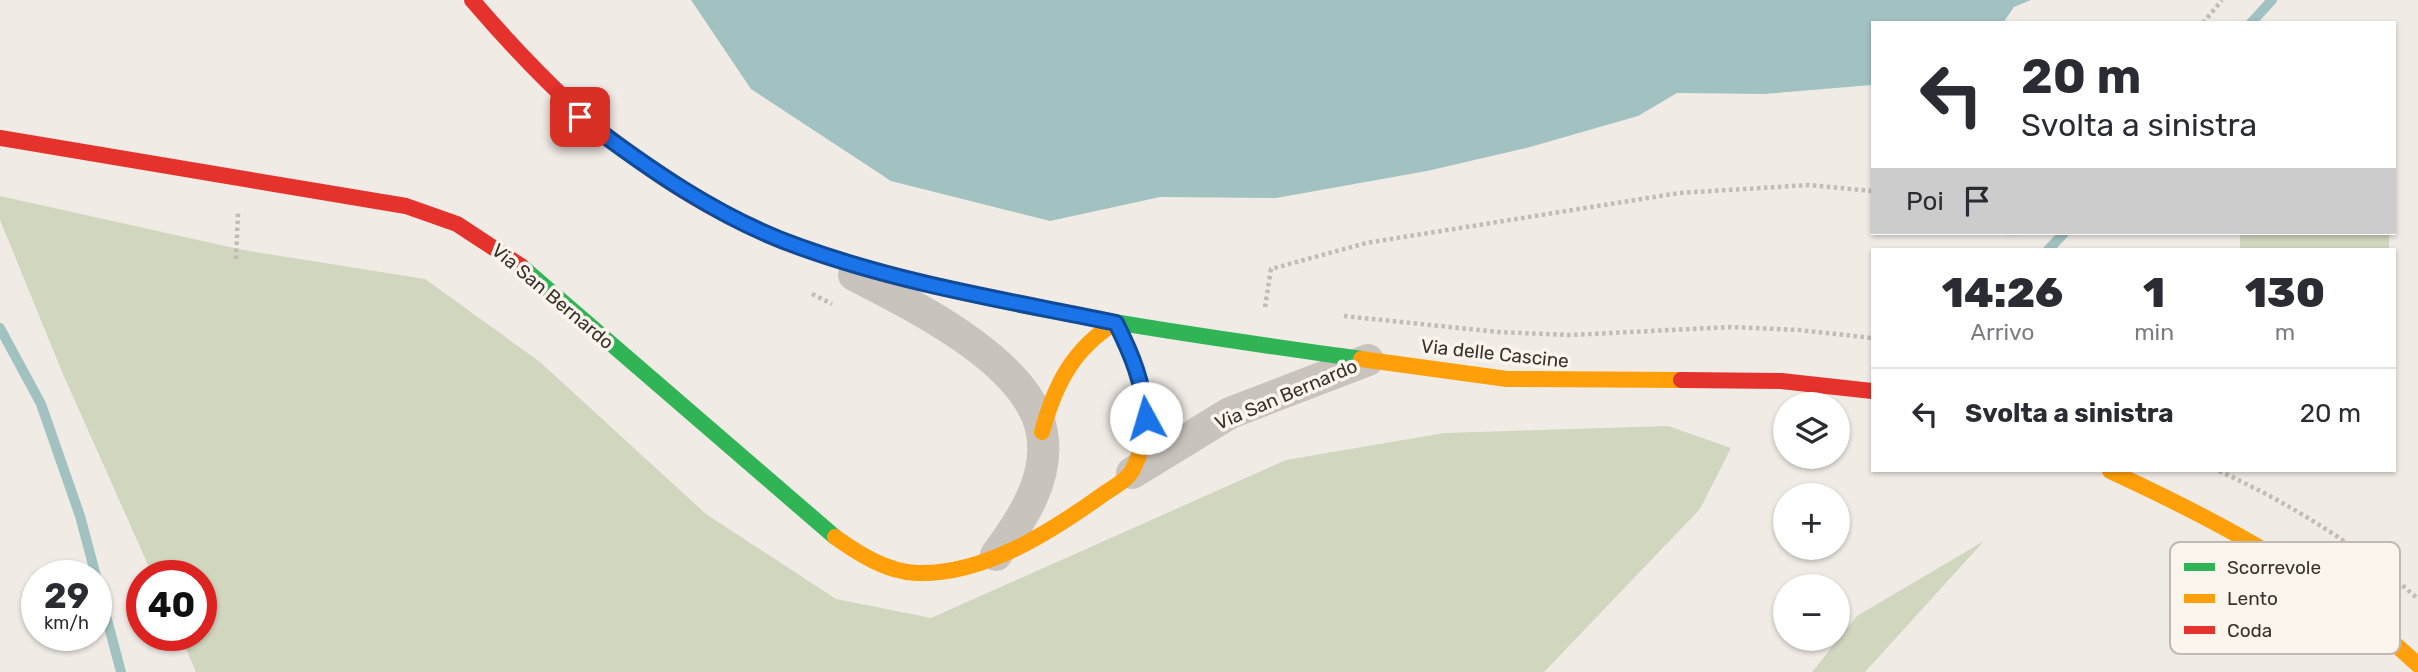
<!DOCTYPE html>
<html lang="it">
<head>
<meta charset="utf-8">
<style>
  body { margin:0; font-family:Rubik,sans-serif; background:#f7f7f7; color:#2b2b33; height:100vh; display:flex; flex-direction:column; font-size:26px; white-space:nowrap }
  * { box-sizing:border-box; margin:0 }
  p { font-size:23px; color:#7c7c81 }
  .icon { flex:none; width:38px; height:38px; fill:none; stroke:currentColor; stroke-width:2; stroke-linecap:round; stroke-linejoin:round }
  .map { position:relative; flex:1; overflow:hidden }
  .side { position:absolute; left:1871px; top:248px; width:525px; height:224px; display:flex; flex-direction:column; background:#fff; border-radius:0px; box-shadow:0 2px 5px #0004 }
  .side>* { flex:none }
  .banner { position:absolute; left:1871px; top:21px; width:525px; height:214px; border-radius:0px; box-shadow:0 2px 5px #0004; background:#fff; color:#2b2b33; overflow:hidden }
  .tools { position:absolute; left:1773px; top:392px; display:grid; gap:14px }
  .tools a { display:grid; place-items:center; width:77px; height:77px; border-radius:50%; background:#fff; box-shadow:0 2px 5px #0004; font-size:35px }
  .speed { position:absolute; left:21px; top:560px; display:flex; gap:14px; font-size:35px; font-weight:700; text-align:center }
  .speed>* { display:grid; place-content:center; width:91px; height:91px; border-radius:50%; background:#fff; box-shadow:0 2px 5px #0004; line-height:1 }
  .speed small { font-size:18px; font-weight:400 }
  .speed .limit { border:10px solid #d22; background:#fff; color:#111 }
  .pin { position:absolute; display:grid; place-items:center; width:60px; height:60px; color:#fff; margin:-30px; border-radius:14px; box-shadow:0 4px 10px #0006 }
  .me { position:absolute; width:77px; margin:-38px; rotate:354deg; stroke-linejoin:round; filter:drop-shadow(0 0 5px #0008) }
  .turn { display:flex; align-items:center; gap:24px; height:147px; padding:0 35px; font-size:32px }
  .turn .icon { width:91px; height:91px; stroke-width:2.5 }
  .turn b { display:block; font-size:49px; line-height:60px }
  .then { display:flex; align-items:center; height:66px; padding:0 35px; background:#0003; gap:14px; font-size:26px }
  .eta { display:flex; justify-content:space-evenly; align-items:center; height:119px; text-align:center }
  .eta b { font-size:42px; font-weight:800; line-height:49px }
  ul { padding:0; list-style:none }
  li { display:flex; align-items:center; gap:21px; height:91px; padding:0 35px; border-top:2px solid #e1e1e2 }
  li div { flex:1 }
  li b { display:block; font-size:26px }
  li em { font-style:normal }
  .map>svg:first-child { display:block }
  .green { fill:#d1d6bf }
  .water { fill:#a1c2c1 }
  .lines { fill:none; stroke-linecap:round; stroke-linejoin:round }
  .stream { stroke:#a1c2c1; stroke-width:10 }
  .path { stroke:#c2bbb6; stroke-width:4.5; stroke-dasharray:3.5 3.5; stroke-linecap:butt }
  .street { stroke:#c9c3be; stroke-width:32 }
  .fast { stroke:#30b455; stroke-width:16 }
  .slow { stroke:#ff9f0a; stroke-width:16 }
  .jam { stroke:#e5322d; stroke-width:16 }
  .route-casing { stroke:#114b97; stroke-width:18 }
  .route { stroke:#1a73e8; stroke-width:12 }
  .labels { text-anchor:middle; stroke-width:7; stroke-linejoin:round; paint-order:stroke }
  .street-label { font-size:19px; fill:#3b302b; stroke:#fbf5ee }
  .key { fill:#fbf5ee; stroke:#c1bab4; stroke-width:2 }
  .key-label { font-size:19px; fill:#3b302b }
</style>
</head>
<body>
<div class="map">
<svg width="2418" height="672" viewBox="0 0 2418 672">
  <rect width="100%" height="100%" fill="#f0ebe5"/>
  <!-- green -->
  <path class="green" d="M0,196L243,250L425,279L540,362L706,514L836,599L931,618L1286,460L1444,433L1668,426L1731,448L1700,509L1544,672H196L180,635H201V576H153L63,374L0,220Z
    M2240,233H2389V250H2240Z
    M1984,541L1865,672H1812L1857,616Z"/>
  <!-- water -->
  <path class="water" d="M691,0H2031L2014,7L2003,23H1872V85L1764,94L1677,93L1638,116L1530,147L1427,171L1276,198L1160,197L1050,221L891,181L751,89Z"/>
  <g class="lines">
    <!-- stream -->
    <path class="stream" d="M2251,23L2272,0
      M2048,250L2064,233
      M0,328L41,404L80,516L96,576
      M96,578L121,672"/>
    <!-- path -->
    <path class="path" d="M2203,23L2222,0
      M2007,233H2019
      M236,259L238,213
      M812,294L832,304
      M1265,307L1271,269L1366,243L1679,193L1809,185L1872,191
      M1344,316L1498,332L1570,335L1731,327L1799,330L1872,338
      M2219,471C2290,503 2360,547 2418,599"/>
    <!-- street -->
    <path class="street" d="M854,275C912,305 1030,362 1042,433C1050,479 1021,521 996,555
      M1132,473L1230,413L1368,360"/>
    <!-- fast -->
    <path class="fast" d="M832,258C1004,310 1184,334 1361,359
      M521,266L835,537"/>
    <!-- slow -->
    <path class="slow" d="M1361,359L1507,379L1681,380
      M1042,432C1055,384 1073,349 1116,322
      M2110,471C2225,524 2325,578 2418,665
      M835,537C859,554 887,572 917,573C985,575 1052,531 1105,493C1115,486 1128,480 1133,469C1159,420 1138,368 1116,322"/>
    <!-- jam -->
    <path class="jam" d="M472,0C576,121 677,210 832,258
      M0,138L406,206L457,224L521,266
      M1681,380L1781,381L1872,391"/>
  </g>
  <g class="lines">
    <!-- route casing -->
    <g class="route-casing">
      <path id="route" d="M580,117C647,168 720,219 800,247C902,284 1010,301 1116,323C1132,355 1143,382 1146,418"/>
    </g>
    <!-- route -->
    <use href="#route" class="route"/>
  </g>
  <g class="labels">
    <!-- street labels -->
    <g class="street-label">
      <text transform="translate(553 296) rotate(40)" y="7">Via San Bernardo</text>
      <text transform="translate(1495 353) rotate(6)" y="7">Via delle Cascine</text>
      <text transform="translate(1286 394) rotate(-23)" y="7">Via San Bernardo</text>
    </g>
  </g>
  <!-- legend -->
  <rect x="2170" y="542" width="230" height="112" rx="10" class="key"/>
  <rect x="2184" y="563" width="31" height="8" fill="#30b455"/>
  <rect x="2184" y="594" width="31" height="9" fill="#ff9f0a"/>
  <rect x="2184" y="626" width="31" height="8" fill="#e5322d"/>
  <g class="key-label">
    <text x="2227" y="574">Scorrevole</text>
    <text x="2227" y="605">Lento</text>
    <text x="2227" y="637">Coda</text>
  </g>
</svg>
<div class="tools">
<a><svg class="icon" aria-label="layers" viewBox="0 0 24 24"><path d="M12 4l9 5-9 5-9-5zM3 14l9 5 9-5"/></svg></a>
<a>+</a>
<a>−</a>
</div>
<div class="speed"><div>29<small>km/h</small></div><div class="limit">40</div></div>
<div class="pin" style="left:580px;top:117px;background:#d93025"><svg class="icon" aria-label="arrive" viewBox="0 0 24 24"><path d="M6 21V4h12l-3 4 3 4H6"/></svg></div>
<svg class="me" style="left:1146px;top:418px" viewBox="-20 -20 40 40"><circle r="19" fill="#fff"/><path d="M0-13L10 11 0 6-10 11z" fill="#1a73e8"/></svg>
<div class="banner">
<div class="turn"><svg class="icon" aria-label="left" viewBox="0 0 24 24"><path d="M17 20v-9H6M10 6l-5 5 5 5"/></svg><div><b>20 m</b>Svolta a sinistra</div></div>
<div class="then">Poi<svg class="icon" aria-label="arrive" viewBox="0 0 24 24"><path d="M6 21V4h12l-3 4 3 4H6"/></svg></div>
</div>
<section class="side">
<div class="eta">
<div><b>14:26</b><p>Arrivo</p></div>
<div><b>1</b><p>min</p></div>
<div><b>130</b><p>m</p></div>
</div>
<ul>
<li><svg class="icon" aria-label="left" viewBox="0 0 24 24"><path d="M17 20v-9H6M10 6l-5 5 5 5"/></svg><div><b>Svolta a sinistra</b></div><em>20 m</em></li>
</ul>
</section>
</div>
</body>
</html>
